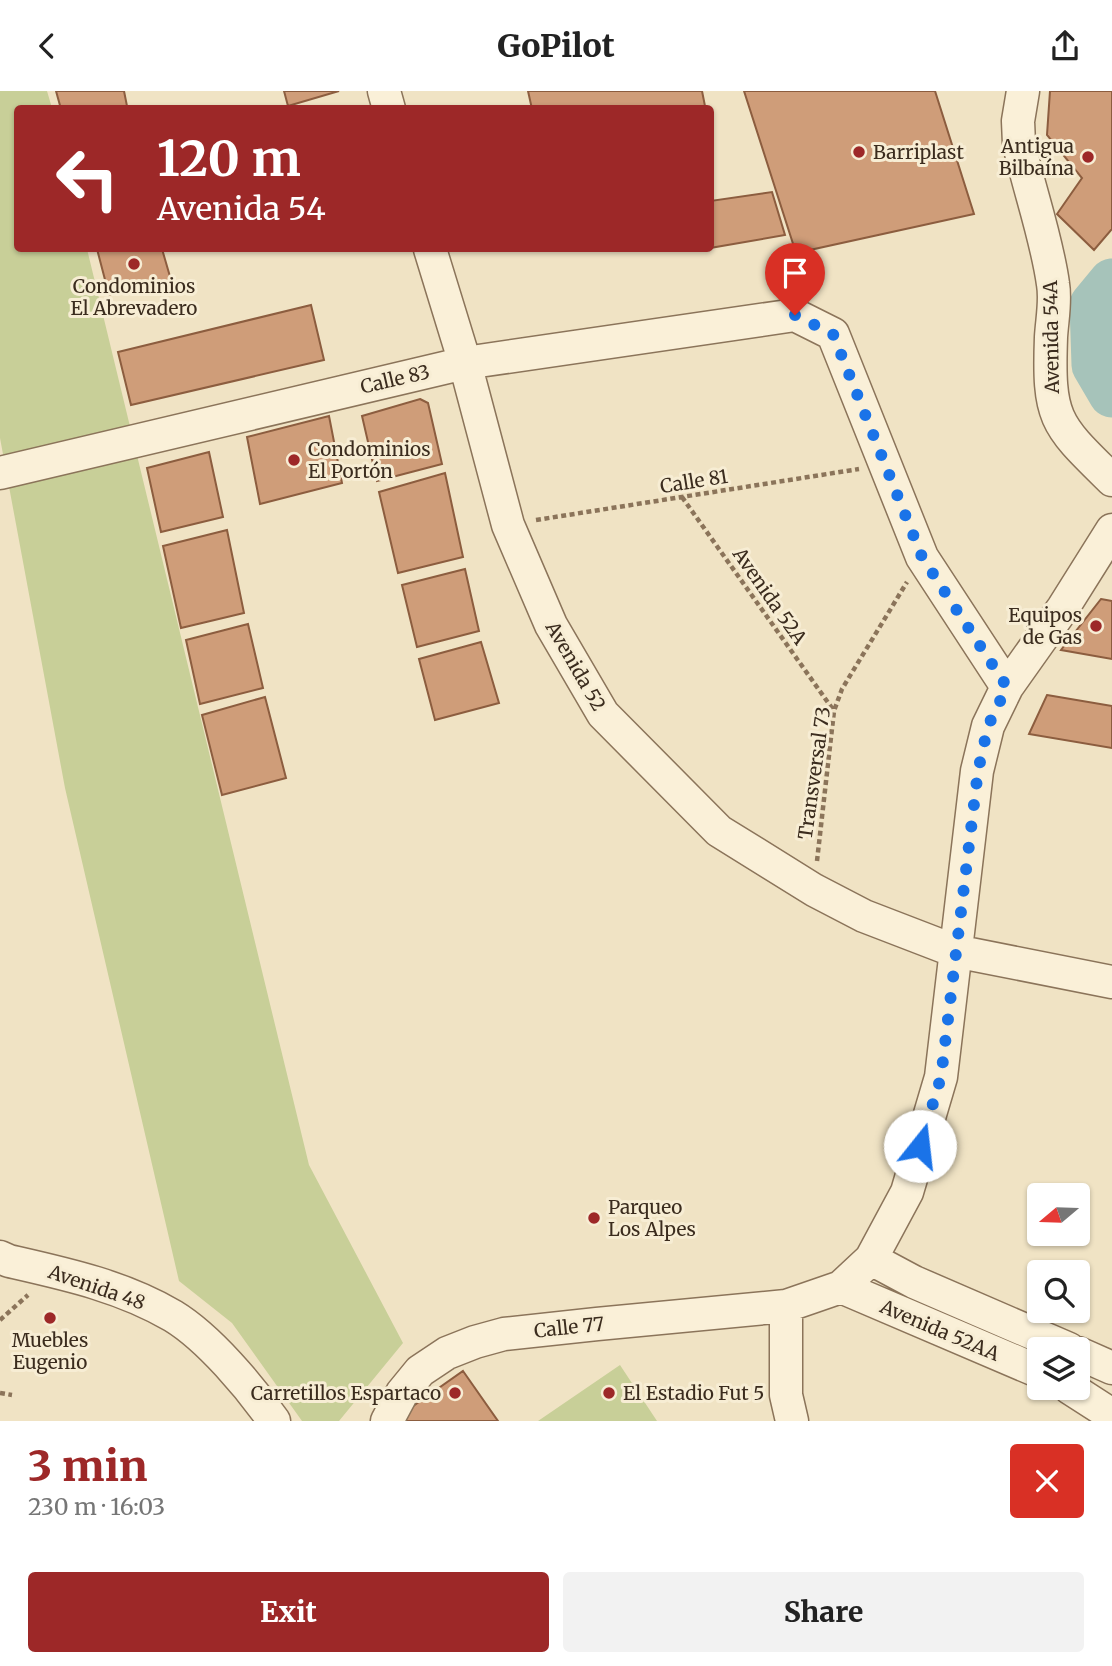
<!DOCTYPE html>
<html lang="en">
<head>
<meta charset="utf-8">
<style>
  body { margin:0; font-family:Merriweather,serif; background:#f2f2f2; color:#222; height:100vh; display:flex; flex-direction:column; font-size:26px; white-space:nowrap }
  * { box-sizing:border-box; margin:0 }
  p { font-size:23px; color:#767676 }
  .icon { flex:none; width:38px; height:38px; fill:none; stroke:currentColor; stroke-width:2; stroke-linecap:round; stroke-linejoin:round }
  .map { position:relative; height:1330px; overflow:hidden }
  .drawer { display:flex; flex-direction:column; background:#fff; flex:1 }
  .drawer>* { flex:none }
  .guide { position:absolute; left:14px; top:14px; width:700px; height:147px; border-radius:7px; box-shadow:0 2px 5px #0004; background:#9d2828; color:#fff; overflow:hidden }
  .needle { width:46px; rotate:251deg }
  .controls { position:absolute; left:1027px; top:1092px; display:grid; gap:14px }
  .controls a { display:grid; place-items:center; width:63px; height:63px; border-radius:7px; background:#fff; box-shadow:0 2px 5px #0004; font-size:35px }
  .pin { position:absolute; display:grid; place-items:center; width:60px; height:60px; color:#fff; margin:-72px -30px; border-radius:50% 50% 50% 0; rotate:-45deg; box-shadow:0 0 7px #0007 }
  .pin .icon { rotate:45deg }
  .me { position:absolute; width:77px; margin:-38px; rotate:16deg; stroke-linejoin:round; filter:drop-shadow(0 0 5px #0008) }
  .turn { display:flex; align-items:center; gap:24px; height:147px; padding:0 28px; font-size:32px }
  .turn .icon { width:91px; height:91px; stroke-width:2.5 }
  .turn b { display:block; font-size:49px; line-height:60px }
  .round { display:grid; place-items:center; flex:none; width:74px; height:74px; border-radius:7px; background:#f2f2f2 }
  .summary { display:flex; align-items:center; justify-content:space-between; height:119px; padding:0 28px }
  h1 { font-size:42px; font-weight:800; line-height:52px; color:#9d2828 }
  .cta { display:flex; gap:14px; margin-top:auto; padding:14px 28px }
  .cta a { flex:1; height:80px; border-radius:7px; background:#9d2828; color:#fff; font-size:28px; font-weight:800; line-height:80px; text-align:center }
  .cta a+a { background:#f2f2f2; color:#222 }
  header { display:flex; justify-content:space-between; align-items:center; height:91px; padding:0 28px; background:#fff; font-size:32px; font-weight:800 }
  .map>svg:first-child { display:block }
  .green { fill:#c8cf98 }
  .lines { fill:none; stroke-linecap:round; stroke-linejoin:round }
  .river { stroke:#a6c3ba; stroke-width:47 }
  .building { fill:#cf9d79; stroke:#8c5d3f; stroke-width:2 }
  .minor-casing { stroke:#8b745a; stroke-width:35 }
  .path { stroke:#8b745a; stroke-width:4.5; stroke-dasharray:5 3.5; stroke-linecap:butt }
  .minor { stroke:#faf0d8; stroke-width:32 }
  .route { stroke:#1a73e8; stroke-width:12; stroke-dasharray:0 21.6 }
  .poi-dot { fill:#9d2828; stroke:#f7edd4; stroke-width:2.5 }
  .labels { text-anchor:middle; stroke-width:6; stroke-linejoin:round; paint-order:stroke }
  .poi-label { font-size:19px; fill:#3b2c1e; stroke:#f7edd4; text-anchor:start }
  .street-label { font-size:19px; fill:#3b2c1e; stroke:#f7edd4 }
</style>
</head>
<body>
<header><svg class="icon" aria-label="back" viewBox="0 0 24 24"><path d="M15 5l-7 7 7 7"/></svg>GoPilot<svg class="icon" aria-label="share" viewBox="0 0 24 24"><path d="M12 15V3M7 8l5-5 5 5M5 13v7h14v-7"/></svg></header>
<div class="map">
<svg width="1112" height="1330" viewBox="0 0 1112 1330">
  <rect width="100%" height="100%" fill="#f0e3c4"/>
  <!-- green -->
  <path class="green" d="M0,0H47L52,17L18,18V158H87L309,1074L403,1252L339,1330H302L232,1232L179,1190L65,697L0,347Z
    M1112,199V277L1102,256L1105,207Z
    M620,1274L657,1330H538Z"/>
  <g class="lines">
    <!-- river -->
    <path class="river" d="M1112,191L1093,214L1095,274L1112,303"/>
  </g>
  <!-- building -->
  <path class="building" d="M56,0H124L127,15L118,18H61Z
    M284,0H339L288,15Z
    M528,0H702L705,15L693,18H532Z
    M744,0H935L974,123L796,162Z
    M1050,0H1112V138L1094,159L1057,123L1082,87L1047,44Z
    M772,101L785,144L710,157V110Z
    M97,158H162L171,189L109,204Z
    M311,214L324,269L131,314L118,261Z
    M420,308L428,312L442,373L377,390L362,325Z
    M329,325L342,392L260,413L247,346Z
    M209,361L223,426L161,441L147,377Z
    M445,382L463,466L398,482L379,401Z
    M227,439L244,522L181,537L163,455Z
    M465,478L479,540L417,556L402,494Z
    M1101,508L1112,510V568L1061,559Z
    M248,533L263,597L200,613L186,549Z
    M481,551L499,612L435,629L419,568Z
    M1047,604L1112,615V657L1029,643Z
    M265,606L286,687L222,704L202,624Z
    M463,1280L498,1330H398L399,1325Z"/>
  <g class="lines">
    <!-- minor casing -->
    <g class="minor-casing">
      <path id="minor" d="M384,0L389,18
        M1023,0L1018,30L1019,53C1029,98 1047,148 1053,193C1056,210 1052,229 1051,246C1048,329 1055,333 1112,389
        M430,158L465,272L508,434L551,534L603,623L719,740L814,799L864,825L955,860L1112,891
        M0,382L465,272L795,224L833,243L922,466L1007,596
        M0,1166L9,1170C66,1183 122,1195 173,1225C209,1247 250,1296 274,1330
        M871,1168L914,1191L1069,1258
        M841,1196L1040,1281
        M786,1215V1304L792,1330
        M1078,1262L1112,1277
        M1070,1297L1112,1324
        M387,1330L402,1302L420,1280L447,1262L475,1251L504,1243L597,1233L786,1215L841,1196L871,1168L907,1101L941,986L977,680L988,635L1007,596L1063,517L1112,439"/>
    </g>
    <!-- path -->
    <path class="path" d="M682,406L834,620
      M536,429L859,378
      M817,770L834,620L842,598L907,491
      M0,1229L28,1204
      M0,1302L12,1304"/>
    <!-- minor -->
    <use href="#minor" class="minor"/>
  </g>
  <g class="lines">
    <!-- route -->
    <path class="route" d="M795,224L833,243L922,466L1007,596L988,635L978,680L941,986L920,1055"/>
  </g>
  <!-- markers -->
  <g class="poi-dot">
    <circle cx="859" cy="61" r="7"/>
    <circle cx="1088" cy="66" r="7"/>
    <circle cx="134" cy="173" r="7"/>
    <circle cx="294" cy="369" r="7"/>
    <circle cx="1096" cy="535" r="7"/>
    <circle cx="594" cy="1127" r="7"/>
    <circle cx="50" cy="1227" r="7"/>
    <circle cx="455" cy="1302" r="7"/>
    <circle cx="609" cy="1302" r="7"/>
  </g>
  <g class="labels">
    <!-- poi labels -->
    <g class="poi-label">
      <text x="1074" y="62" text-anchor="end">Antigua<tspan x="1074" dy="22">Bilbaína</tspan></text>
      <text x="873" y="68">Barriplast</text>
      <text x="134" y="202" text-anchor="middle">Condominios<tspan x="134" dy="22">El Abrevadero</tspan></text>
      <text x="308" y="365">Condominios<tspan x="308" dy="22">El Portón</tspan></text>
      <text x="1082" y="531" text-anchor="end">Equipos<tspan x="1082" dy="22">de Gas</tspan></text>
      <text x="608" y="1123">Parqueo<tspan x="608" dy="22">Los Alpes</tspan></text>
      <text x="50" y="1256" text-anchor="middle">Muebles<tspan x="50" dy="22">Eugenio</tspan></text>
      <text x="441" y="1309" text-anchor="end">Carretillos Espartaco</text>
      <text x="623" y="1309">El Estadio Fut 5</text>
    </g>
    <!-- street labels -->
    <g class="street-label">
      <text transform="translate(1051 246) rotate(-91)" y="7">Avenida 54A</text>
      <text transform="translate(395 288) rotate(-13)" y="7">Calle 83</text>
      <text transform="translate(694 390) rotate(-9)" y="7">Calle 81</text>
      <text transform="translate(770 505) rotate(55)" y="7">Avenida 52A</text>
      <text transform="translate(576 575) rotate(60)" y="7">Avenida 52</text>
      <text transform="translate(814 682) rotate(-82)" y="7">Transversal 73</text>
      <text transform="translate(97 1196) rotate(19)" y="7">Avenida 48</text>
      <text transform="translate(569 1236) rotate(-6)" y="7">Calle 77</text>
      <text transform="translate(940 1239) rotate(23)" y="7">Avenida 52AA</text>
    </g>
  </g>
</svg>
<div class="controls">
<a><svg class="needle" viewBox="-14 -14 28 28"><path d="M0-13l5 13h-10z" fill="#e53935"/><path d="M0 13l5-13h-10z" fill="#767676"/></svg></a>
<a><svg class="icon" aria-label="search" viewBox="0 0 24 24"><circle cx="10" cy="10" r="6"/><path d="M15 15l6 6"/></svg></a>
<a><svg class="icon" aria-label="layers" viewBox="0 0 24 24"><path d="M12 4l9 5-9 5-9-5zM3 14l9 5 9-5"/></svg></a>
</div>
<div class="pin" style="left:795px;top:224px;background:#d93025"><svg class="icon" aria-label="arrive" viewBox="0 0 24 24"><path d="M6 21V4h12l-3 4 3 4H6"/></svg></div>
<svg class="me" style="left:920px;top:1055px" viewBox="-20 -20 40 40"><circle r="19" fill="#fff"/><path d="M0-13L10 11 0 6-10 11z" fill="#1a73e8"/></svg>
<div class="guide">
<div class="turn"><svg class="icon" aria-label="left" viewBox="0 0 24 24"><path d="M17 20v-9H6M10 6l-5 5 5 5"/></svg><div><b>120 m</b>Avenida 54</div></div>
</div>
</div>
<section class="drawer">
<div class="summary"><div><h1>3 min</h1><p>230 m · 16:03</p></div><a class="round" style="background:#d93025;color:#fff"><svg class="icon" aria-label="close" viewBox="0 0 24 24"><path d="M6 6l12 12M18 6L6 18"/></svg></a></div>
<div class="cta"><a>Exit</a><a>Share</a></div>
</section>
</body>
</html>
